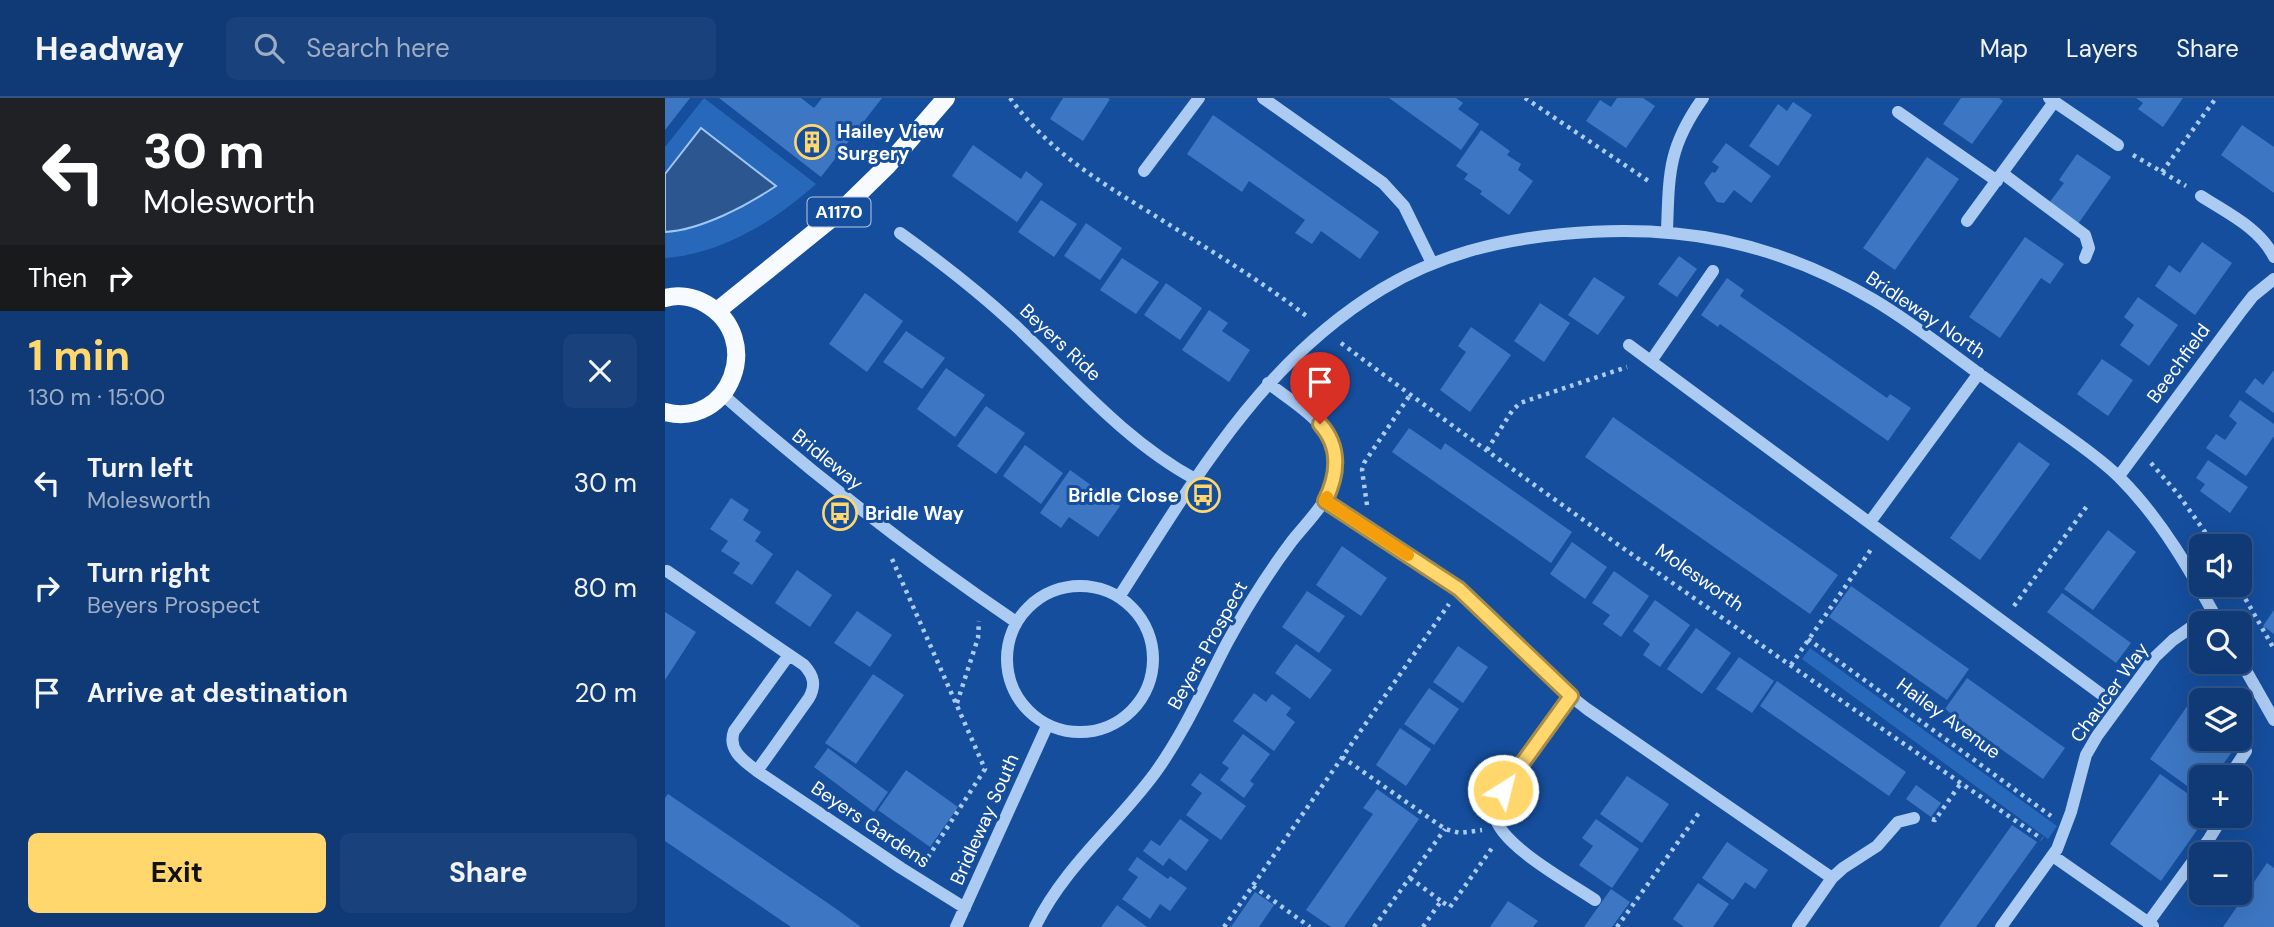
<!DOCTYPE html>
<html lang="en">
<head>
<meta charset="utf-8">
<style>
  body { margin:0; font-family:"DM Sans",sans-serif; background:#19417b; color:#f1f3f6; height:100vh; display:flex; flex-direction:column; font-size:26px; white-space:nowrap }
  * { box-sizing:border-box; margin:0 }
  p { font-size:23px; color:#9cadc5 }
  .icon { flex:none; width:38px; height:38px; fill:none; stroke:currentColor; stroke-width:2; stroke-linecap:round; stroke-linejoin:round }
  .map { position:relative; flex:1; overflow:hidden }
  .details { display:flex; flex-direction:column; background:#103a76; width:665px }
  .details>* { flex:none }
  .top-card { background:#202124; color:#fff; overflow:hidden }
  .controls { position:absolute; left:1524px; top:436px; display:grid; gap:14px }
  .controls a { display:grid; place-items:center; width:63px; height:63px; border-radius:10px; background:#103a76; box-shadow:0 7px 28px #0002,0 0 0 2px #305488; font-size:35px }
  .pin { position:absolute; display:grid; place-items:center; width:60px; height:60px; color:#fff; margin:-72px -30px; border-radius:50% 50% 50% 0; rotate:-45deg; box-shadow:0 0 7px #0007 }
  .pin .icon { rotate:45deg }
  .me { position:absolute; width:77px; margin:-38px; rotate:36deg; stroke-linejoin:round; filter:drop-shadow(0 0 5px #0008) }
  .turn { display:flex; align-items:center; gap:24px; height:147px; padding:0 28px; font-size:32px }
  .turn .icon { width:91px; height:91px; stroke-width:2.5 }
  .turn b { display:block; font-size:49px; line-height:60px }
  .then { display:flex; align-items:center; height:66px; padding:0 28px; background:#0003; gap:14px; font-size:26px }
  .round { display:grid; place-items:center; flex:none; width:74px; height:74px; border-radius:10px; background:#19417b }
  .head { display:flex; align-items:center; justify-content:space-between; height:119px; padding:0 28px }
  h1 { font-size:42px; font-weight:700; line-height:52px; color:#ffd76d }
  .primary-button { display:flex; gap:14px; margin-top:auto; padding:14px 28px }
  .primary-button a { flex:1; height:80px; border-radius:10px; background:#ffd76d; color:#111; font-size:28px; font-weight:700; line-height:80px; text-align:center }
  .primary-button a+a { background:#19417b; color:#f1f3f6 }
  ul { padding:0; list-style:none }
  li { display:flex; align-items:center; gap:21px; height:105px; padding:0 28px }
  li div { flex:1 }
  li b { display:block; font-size:26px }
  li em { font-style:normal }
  header { display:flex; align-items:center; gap:42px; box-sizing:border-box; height:98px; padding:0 35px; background:#103a76; border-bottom:2px solid #305488 }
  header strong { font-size:33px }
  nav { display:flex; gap:38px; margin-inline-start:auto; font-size:24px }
  .search { width:490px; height:63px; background:#19417b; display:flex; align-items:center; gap:18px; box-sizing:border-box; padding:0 24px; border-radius:10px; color:#9cadc5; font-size:26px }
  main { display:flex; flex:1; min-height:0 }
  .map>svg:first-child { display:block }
  .green { fill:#2868bb }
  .water { fill:#2c5690; stroke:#9ec6f6; stroke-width:2 }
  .building { fill:#3d77c3 }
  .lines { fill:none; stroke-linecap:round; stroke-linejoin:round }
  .path { stroke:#abcbf3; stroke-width:4.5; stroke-dasharray:3.5 5; stroke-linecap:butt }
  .minor { stroke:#abcbf3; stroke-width:12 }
  .major { stroke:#f7faff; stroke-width:18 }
  .route-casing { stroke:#a68c47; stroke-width:18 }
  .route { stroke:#ffd76d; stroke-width:12 }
  .slow { stroke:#f59e0b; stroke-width:12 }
  .labels { text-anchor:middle; stroke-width:6; stroke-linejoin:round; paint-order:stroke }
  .shield { fill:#154e9d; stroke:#b9cae2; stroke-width:2 }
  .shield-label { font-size:18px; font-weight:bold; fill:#fff }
  .poi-label { font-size:19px; font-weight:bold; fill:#fff; stroke:#154e9d; text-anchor:start }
  .street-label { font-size:19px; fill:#fff; stroke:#154e9d }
</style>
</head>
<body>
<header>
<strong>Headway</strong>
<div class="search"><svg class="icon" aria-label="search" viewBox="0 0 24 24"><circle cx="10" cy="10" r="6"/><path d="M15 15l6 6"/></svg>Search here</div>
<nav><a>Map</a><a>Layers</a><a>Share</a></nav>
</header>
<main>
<section class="details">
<div class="top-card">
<div class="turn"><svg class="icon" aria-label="left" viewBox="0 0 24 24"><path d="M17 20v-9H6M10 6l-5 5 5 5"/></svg><div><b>30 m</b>Molesworth</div></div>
<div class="then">Then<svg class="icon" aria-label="right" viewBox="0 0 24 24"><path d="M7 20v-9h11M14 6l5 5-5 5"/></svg></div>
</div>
<div class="head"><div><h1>1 min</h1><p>130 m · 15:00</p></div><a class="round"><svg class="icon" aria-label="close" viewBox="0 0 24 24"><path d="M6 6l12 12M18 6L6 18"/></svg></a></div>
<ul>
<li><svg class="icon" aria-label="left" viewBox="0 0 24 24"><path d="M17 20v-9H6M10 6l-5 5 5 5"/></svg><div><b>Turn left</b><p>Molesworth</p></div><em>30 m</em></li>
<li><svg class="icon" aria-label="right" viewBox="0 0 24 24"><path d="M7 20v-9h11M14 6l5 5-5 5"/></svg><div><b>Turn right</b><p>Beyers Prospect</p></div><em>80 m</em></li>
<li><svg class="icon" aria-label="arrive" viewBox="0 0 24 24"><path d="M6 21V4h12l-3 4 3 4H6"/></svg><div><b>Arrive at destination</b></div><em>20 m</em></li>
</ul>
<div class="primary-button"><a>Exit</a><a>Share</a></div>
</section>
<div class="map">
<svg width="1609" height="829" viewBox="0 0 1609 829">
  <rect width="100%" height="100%" fill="#154e9d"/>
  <!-- green -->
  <path class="green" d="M39,0L151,86C110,123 56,156 0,160V49Z
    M1145,550L1392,728L1383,741L1137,561Z"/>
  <!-- water -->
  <path class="water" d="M36,30L111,88C81,108 36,132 0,134V76Z"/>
  <!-- building -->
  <path class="building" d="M0,0H25L0,32Z
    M54,0H136L149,10L157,0H217L156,79Z
    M442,0L445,1L418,43L385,21L398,0Z
    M724,0H791L798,5L793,11L814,26L796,52Z
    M952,0H978L990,8L961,50L921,23L935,2L946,9Z
    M1296,0H1334L1338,3L1307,46L1278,26Z
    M1471,0H1518L1498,29L1473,11L1478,5Z
    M1128,4L1147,17L1113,68L1084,48L1113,6L1122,13Z
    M548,17L714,134L695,161L656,133L647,146L630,135L640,122L584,83L577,94L522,56Z
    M1577,27L1609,49V95L1556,57Z
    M816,32L845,53L842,57L856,66L853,72L868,83L844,117L815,96L817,93L799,81L803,76L791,68Z
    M1061,45L1106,78L1086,105L1069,92L1059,105L1052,104L1039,85L1047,74L1050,75L1054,69L1047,64Z
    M308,47L356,81L361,73L378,86L352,124L287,78Z
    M1412,56L1446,79L1413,126L1384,105L1399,85L1394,82Z
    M1262,59L1294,81L1230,172L1198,150Z
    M376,102L412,126L389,159L353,134Z
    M421,125L457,150L435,182L399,158Z
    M1360,139L1399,166L1385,186L1376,180L1335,240L1304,219Z
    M1537,144L1567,165L1530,217L1490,188L1504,167L1515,175Z
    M1014,158L1032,171L1012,199L993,186Z
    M457,160L494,184L471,216L435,192Z
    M929,179L960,199L933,237L903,217Z
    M1062,180L1079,192L1075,198L1222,300L1225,296L1246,310L1223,343L1055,226L1053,229L1036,217Z
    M501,185L537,210L515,242L479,217Z
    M200,195L238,223L202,274L164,246Z
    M1473,199L1513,227L1484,268L1455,247L1469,227L1459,219Z
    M875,205L905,225L879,264L849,243Z
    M544,212L563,225L557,233L585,252L564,284L517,252Z
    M806,229L846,257L805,314L775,292L801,254L793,248Z
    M241,233L280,260L257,291L218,264Z
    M1437,261L1468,282L1443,318L1412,296Z
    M281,270L320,297L290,339L252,311Z
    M1609,272V315L1580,294L1590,280L1598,287Z
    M1575,302L1609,326V338L1581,378L1541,350L1551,336L1560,342L1572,325L1564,318Z
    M321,308L360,335L331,376L292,348Z
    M948,319L1173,477L1145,516L920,359Z
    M744,330L776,352L780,345L907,434L886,465L727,354Z
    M1354,344L1385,366L1315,462L1285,440Z
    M360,347L398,375L376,406L338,378Z
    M1543,362L1583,389L1565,415L1535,393L1540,386L1531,380Z
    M405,372L455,408L433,439L404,419L396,430L375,415Z
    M66,400L84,412L78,422L96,434L90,443L108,456L87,487L68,475L75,465L56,453L63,443L45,431Z
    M1443,432L1471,454L1428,512L1399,491Z
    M907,444L942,469L920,501L885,476Z
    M677,448L722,480L696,518L651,487Z
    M132,472L167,497L145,529L110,505Z
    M949,473L984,498L956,539L938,526L945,517L927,505Z
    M1186,488L1304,571L1282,602L1164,519Z
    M642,493L680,518L654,555L617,529Z
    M1397,495L1466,545L1451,565L1382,514Z
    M990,502L1025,527L995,569L978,557L985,546L968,533Z
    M1609,512V536L1598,528Z
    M192,513L227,537L205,569L169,545Z
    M0,514L31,534L0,582Z
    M1031,530L1066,555L1037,596L1002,571Z
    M631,546L667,572L645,601L610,575Z
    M793,548L823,569L798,605L768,584Z
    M1074,559L1109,583L1087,615L1051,591Z
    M208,576L239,597L191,666L160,645Z
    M1302,580L1400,650L1378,681L1280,611Z
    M1112,583L1241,674L1224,698L1095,608Z
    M764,590L794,611L769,647L739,626Z
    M1535,590L1551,602H1536V640H1575V619L1586,627L1549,679H1536V698L1485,661Z
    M589,595L601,604L607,596L626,610L621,617L630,624L609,653L568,623Z
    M735,630L766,651L741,688L711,667Z
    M578,636L605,656L585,683L589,686L579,700L555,682L564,670L557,665Z
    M163,650L223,694L209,714L149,669Z
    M241,672L293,709L265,749L213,712Z
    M535,675L581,708L556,742L521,717L537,695L526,687Z
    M1495,676L1536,705V718H1542L1496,783L1445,746Z
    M962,678L1004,706L977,745L935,716Z
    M1251,687L1276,705L1266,719L1241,701Z
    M712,691L754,721L679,829H666L641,812L708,716L698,710Z
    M3,696L170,810L196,829H126L0,743V700Z
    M515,721L544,742L521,773L504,760L498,768L478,753L486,742L495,748Z
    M931,721L974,751L947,790L914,767L928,748L917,740Z
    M1347,727L1372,744L1311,829H1274Z
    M1062,744L1103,772L1090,791L1080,784L1068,802L1037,780Z
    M472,759L503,781L505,778L522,790L505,813L495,806L485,821L457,801L473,779L463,772Z
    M1602,765L1609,770V829H1558Z
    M1033,785L1064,806L1048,829H1019L1008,821Z
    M946,791L965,804L947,829H919Z
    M590,794L609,807L594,829H566Z
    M843,803L873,823L868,829H825Z
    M452,807L482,829H436Z"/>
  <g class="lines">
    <!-- path -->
    <path class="path" d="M345,0C383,52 430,81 484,114C538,148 594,181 644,220
      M860,0L985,84
      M1468,57L1521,88
      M1497,74L1551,0
      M676,245C905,417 1142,579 1377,741
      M822,352L847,313L855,305L962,269
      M1486,365L1513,396L1550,448
      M702,407L697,372L699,365L745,297
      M227,461L320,671L260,764
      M1572,486L1609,551
      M1349,508L1422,408
      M1143,541L1386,718
      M1126,567L1207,450
      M292,605L313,540L314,523
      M677,659L780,731L795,735L817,732
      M1267,721L1270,722L1296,685
      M745,780L776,803
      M588,788L645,829
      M559,829L784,506
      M709,829L780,731
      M758,829L776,803L785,809L827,750
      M952,829L1036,712"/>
    <!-- minor -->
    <path class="minor" d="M598,0L718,85L739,108L767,165
      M1384,0L1453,47
      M1233,14L1332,83
      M479,73L534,0
      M1337,75L1420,137L1424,150L1420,160
      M1536,98C1562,115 1595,130 1609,159
      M1302,123L1389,4
      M1002,133C1004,75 1003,49 1038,0
      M235,135C277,165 318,197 355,232C410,284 463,345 530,381
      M964,247L1440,599
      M986,263L1048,173
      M57,296C151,379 248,454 351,524
      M1454,378L1577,212L1588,198L1609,181
      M660,403C707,434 759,461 802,498C844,533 878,578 922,611L1167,780
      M1205,424L1314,275
      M2,473L139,567C149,578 151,587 144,600L92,673
      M342 561a73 73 0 1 1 146 0a73 73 0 1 1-146 0Z
      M454,499C528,384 596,264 717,191C773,157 833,142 898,136C1013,125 1109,143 1209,202C1246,224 1279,250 1313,275C1340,294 1367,313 1394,332C1415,347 1437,362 1455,380C1497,422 1526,474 1554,525
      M124,557L69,633C62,652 79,663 92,673L236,770L300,810
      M1575,562L1609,622
      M906,599L838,692C833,700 829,708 830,718C835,747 905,785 930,802
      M1564,679L1581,653
      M1388,758L1488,828
      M1483,825L1544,741L1552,728L1555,718
      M291,829L382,628
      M370,829C399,769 451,728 490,675C519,635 539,589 562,545C581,510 603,475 627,443C646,419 674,395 671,362C667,325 630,306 603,285
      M1133,829L1167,780L1178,770L1212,748L1233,724L1249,720
      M1336,829L1392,751L1406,714L1421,657L1432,638L1490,559L1508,542L1548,514"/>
    <!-- major -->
    <path class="major" d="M0,200C14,196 29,199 41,206C100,240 65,331 0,314
      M52,213L177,112L222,68L281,0"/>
  </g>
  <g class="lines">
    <!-- route casing -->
    <g class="route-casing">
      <path id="route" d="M655,326C676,349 673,377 660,403L794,491L906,598L838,692"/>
    </g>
    <!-- route -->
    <use href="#route" class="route"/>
    <!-- slow -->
    <path class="slow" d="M662,399L660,403L743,457"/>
  </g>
  <!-- icons -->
  <defs>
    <g id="building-ring" transform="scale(1.75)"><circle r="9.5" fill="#154e9d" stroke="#ffd76d" stroke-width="1.5"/><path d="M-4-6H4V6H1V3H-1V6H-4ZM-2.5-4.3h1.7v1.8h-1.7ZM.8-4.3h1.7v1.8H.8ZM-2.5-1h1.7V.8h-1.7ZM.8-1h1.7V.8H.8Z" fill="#ffd76d"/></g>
    <g id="bus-ring" transform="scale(1.75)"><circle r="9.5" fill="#154e9d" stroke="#ffd76d" stroke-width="1.5"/><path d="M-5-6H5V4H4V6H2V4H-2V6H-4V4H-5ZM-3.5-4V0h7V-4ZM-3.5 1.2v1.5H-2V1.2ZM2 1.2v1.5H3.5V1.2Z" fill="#ffd76d"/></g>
  </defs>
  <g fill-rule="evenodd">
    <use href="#building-ring" x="147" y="44"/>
    <use href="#bus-ring" x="538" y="397"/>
    <use href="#bus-ring" x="175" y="415"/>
  </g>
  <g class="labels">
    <!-- shield labels -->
    <rect class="shield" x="142.5" y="99.5" width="63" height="29" rx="5"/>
    <g class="shield-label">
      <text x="174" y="120">A1170</text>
    </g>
    <!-- poi labels -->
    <g class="poi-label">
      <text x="172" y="40">Hailey View<tspan x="172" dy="22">Surgery</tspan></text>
      <text x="514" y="404" text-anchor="end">Bridle Close</text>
      <text x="200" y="422">Bridle Way</text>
    </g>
    <!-- street labels -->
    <g class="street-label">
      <text transform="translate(1261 216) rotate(34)" y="7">Bridleway North</text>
      <text transform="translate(396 244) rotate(43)" y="7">Beyers Ride</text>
      <text transform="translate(1513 265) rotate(-54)" y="7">Beechfield</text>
      <text transform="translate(163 361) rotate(39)" y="7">Bridleway</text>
      <text transform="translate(1035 479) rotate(35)" y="7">Molesworth</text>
      <text transform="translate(542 547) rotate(-61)" y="7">Beyers Prospect</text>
      <text transform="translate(1444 594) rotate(-54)" y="7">Chaucer Way</text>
      <text transform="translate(1284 620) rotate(36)" y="7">Hailey Avenue</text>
      <text transform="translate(319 721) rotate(-66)" y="7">Bridleway South</text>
      <text transform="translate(206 726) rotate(34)" y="7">Beyers Gardens</text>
    </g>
  </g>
</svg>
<div class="controls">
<a><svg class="icon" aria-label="sound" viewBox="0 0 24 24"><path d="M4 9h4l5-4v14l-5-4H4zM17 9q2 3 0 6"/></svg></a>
<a><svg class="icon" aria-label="search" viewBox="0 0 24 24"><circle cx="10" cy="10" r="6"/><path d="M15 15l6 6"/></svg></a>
<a><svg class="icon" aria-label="layers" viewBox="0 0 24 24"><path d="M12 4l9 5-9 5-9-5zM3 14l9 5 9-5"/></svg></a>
<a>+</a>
<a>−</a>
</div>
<div class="pin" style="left:655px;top:326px;background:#d93025"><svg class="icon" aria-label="arrive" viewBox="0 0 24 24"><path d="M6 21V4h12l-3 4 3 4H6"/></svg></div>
<svg class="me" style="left:838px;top:692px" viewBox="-20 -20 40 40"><circle r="17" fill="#ffd76d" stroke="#fff" stroke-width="3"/><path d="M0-11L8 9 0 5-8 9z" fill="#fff"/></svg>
</div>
</main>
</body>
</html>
